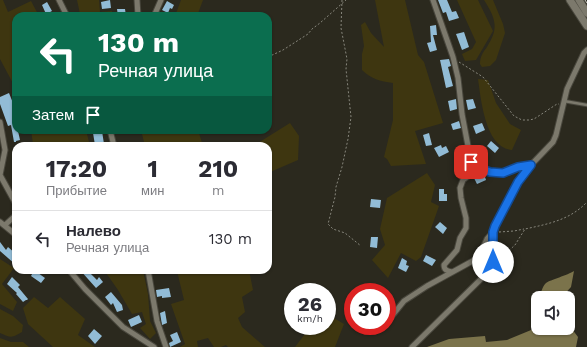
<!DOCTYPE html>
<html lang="ru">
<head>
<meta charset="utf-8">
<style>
  body { margin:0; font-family:"Work Sans",sans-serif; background:#f7f7f7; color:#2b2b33; height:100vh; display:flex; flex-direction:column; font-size:15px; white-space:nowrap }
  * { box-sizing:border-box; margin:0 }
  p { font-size:13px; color:#7c7c81 }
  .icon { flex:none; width:22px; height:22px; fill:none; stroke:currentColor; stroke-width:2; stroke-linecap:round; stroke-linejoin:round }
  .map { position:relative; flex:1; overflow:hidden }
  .sheet { position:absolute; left:12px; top:142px; width:260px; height:132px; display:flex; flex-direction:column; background:#fff; border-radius:12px; box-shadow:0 1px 3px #0004 }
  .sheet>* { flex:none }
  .guide { position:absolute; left:12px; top:12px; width:260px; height:122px; border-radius:12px; box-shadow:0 1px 3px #0004; background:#0b6e4f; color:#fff; overflow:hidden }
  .buttons { position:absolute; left:531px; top:291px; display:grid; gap:8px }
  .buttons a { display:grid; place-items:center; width:44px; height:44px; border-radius:8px; background:#fff; box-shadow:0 1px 3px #0004; font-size:20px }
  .speed { position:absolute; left:284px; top:283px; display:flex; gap:8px; font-size:20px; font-weight:700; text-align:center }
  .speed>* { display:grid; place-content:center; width:52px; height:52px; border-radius:50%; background:#fff; box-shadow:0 1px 3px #0004; line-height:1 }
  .speed small { font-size:10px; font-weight:400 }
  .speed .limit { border:6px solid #d22; background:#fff; color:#111 }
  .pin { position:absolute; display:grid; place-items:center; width:34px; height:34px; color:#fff; margin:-17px; border-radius:8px; box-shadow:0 2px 6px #0006 }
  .me { position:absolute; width:44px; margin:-22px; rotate:0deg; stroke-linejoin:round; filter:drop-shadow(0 0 3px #0008) }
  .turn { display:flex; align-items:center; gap:14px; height:84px; padding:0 20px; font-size:18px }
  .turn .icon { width:52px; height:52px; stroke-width:2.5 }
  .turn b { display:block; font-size:28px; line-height:34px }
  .then { display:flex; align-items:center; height:38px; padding:0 20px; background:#0003; gap:8px; font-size:15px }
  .eta { display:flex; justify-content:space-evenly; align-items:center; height:68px; text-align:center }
  .eta b { font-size:24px; font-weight:700; line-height:28px }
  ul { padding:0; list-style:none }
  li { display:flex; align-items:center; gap:12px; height:56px; padding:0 20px; border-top:1px solid #e1e1e2 }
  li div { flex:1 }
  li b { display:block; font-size:15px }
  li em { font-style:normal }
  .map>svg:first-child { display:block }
  .green { fill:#3e3610 }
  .water { fill:#7b734b }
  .building { fill:#92bcd6 }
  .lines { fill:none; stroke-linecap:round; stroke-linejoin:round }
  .lane-casing { stroke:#49473d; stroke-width:4.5 }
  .street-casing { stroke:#49473d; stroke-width:7 }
  .secondary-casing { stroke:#49473d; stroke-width:9 }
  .path { stroke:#87867c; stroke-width:1; stroke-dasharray:2 2; stroke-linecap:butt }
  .lane { stroke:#7c796c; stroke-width:2.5 }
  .street { stroke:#7c796c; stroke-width:5 }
  .secondary { stroke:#7c796c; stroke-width:7 }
  .tram { stroke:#c7c6be; stroke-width:1 }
  .route-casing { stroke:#114b97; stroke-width:10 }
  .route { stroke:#1a73e8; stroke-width:7 }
</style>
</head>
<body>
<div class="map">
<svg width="587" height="347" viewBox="0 0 587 347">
  <rect width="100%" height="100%" fill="#2b291e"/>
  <!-- green -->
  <path class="green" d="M0,0H3L8,12L31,1L39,16H16V89L0,59Z
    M77,0H99L100,12L112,11L113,16H87L86,13L80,14Z
    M181,0H203L197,16H175Z
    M375,0H405L418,55L424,62L443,123L415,131L426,164L391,166L387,159L384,157L393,120V83C380,81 371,79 362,70V54L364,46L361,25L365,22L371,33L384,47Z
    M457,0H478L493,31L476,60L465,61L462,54L472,49L476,42Z
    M484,0H493L503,24L505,33L496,60L490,66L482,67L480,64C480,57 483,52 487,47C499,28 496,19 484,0Z
    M478,79L488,80L496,103L510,124L521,130L512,150C485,148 481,99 478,79Z
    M290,123L299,136L298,160L268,173V146H253Z
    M31,130H86L90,146H25L33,144Z
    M141,130H198L203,146H145Z
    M427,173L435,185L431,202L439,206L421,257L416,261L401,253L388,278L372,260L385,245L380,229L387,198Z
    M0,259L14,268L2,284L17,302L13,311L0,304Z
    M104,270H143L148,294L150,321L156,333L150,339L140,328L146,324L142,312L132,314L118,290Z
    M168,270H249L253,290L242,297L245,312L238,318L242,327L265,347H228L226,345L221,347H214L208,338L197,341L198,347H180L185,344L171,304L184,300L177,271H168Z
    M34,297L48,308L60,297L85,319L78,335L95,347H53L28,324L23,308Z
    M0,309L13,316L23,325L22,332C12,338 11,338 0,333Z
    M327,314L344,324L335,347H295L311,326H327Z
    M0,338L11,342H23L29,347H0Z"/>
  <!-- water -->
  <path class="water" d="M574,271L571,287L561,298H539C541,293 542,287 546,283C550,280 568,275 574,271Z
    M538,321V328H568V324L569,325L578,337L576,347H427L449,339L485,336L486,342L507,340L536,328Z"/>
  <!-- building -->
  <path class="building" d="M110,0L111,8L102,9L101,2Z
    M438,0H447L452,12L456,11L459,18L449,21L446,12L443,13Z
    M167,1L174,5L172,9L170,8L168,13L162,10Z
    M47,2L52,11L46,14L42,5Z
    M117,9H125L126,16H118Z
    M436,25L437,35H433L437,50L430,52L427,43L431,42L430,26Z
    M464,32L469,47L462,50L456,34Z
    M449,59L451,66L448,67L453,86L446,88L440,60Z
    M9,93L13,103L15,102L16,105V131H18L20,140L16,141V142H14L11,125L8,126L0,104V97Z
    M456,99L457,109L450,111L448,101Z
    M473,99L476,108L468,110L466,100Z
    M459,121L461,128L453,130L451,124Z
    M482,123L485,130L476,134L473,126Z
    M102,131L104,144L95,145L93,133Z
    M429,133L432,145L426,146L423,135Z
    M491,141L499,148L495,153L487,146Z
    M441,145L442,148L446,146L449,152L439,157L434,148Z
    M460,152H465L467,161L461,162Z
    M484,174L486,180L477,184L474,178Z
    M439,189H444V194H447V201H439Z
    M371,199L381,200L380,208L370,207Z
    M440,222L447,228L443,234L435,227Z
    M371,237H378L377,248L370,247Z
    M0,242L6,250L8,247L16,254V265L0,251Z
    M426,255L436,260L432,266L423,261Z
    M402,258L407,261L406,265L409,266L406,272L398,268Z
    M34,270L45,278L41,283L31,276Z
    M80,270H87L97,280L99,277L103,282L96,288Z
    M12,277L20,285L18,287L28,299L27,300H26L23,302L16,294L17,293L7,284Z
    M169,288L171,297L162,298V296L157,297L156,290Z
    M111,292L122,305L123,310L117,312L113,303L111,305L105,297Z
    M165,311L167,323L162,325L160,313Z
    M139,315L142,322L131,327L128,320Z
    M94,329L102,336L95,344L88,336Z
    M177,332L181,342L170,347L169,343L173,341L170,335Z"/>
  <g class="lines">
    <!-- lane casing -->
    <g class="lane-casing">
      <path id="lane" d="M564,101L587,105"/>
    </g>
    <!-- street casing -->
    <g class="street-casing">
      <path id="street" d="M59,0L67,16
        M137,0L138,16
        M433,0L453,57L458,78L462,114L471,162L477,167L490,172L503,173L518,167L531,165
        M154,16L161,0
        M0,122L5,150L0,175L16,204
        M110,130L114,146
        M0,222L16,235
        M5,225L16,215
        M69,270L85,289L123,327L154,347
        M148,270L157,321L166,347
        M452,272C447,271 444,270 444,265L457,250L460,238L466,228V218L461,198L460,188L463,180L474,172L477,167
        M387,322L404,301L427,286L478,258L487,239L493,232
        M377,329L381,326
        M412,347L481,279L493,262V232L500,215L518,182L531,165L553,142L556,135L567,89L584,53L587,50"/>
    </g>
    <!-- secondary casing -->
    <g class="secondary-casing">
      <path id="secondary" d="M570,0L587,26
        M579,0L587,13"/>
    </g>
    <!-- path -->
    <path class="path" d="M342,0L341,28L347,59L346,69L351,117L348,139L342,167L336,187L335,197L328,224L333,229L345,233L361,246
      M268,57L283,50L308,34L312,29L320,23L346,0
      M459,62L483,77L514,116L522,120H529L534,119L557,104H559
      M499,232L514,231L524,229
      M503,256L515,245L525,229C548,224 570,220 587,202"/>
    <!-- lane -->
    <use href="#lane" class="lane"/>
    <!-- street -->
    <use href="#street" class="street"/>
    <!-- secondary -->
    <use href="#secondary" class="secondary"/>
    <!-- tram -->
    <path class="tram" d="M585,0L587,3"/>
  </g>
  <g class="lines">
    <!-- route casing -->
    <g class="route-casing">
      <path id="route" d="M471,162L477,167L490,172L503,173L518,167L531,165L518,182L495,226L493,232V262"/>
    </g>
    <!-- route -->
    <use href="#route" class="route"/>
  </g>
</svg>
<div class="buttons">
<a><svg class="icon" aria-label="sound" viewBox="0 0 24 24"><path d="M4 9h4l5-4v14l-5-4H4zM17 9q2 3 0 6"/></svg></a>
</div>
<div class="speed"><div>26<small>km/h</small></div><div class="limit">30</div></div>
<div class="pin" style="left:471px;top:162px;background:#d93025"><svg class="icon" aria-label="arrive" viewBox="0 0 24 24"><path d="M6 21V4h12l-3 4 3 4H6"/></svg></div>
<svg class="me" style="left:493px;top:262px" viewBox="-20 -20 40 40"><circle r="19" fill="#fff"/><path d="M0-13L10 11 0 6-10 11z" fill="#1a73e8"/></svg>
<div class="guide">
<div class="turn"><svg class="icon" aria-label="left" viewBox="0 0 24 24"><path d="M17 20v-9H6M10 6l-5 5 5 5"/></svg><div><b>130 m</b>Речная улица</div></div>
<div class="then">Затем<svg class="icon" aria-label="arrive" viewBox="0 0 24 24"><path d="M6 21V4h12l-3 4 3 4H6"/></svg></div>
</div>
<section class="sheet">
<div class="eta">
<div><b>17:20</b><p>Прибытие</p></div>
<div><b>1</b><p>мин</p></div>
<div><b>210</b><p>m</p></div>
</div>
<ul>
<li><svg class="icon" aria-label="left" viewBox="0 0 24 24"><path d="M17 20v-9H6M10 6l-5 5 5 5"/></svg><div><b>Налево</b><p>Речная улица</p></div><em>130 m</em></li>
</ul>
</section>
</div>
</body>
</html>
